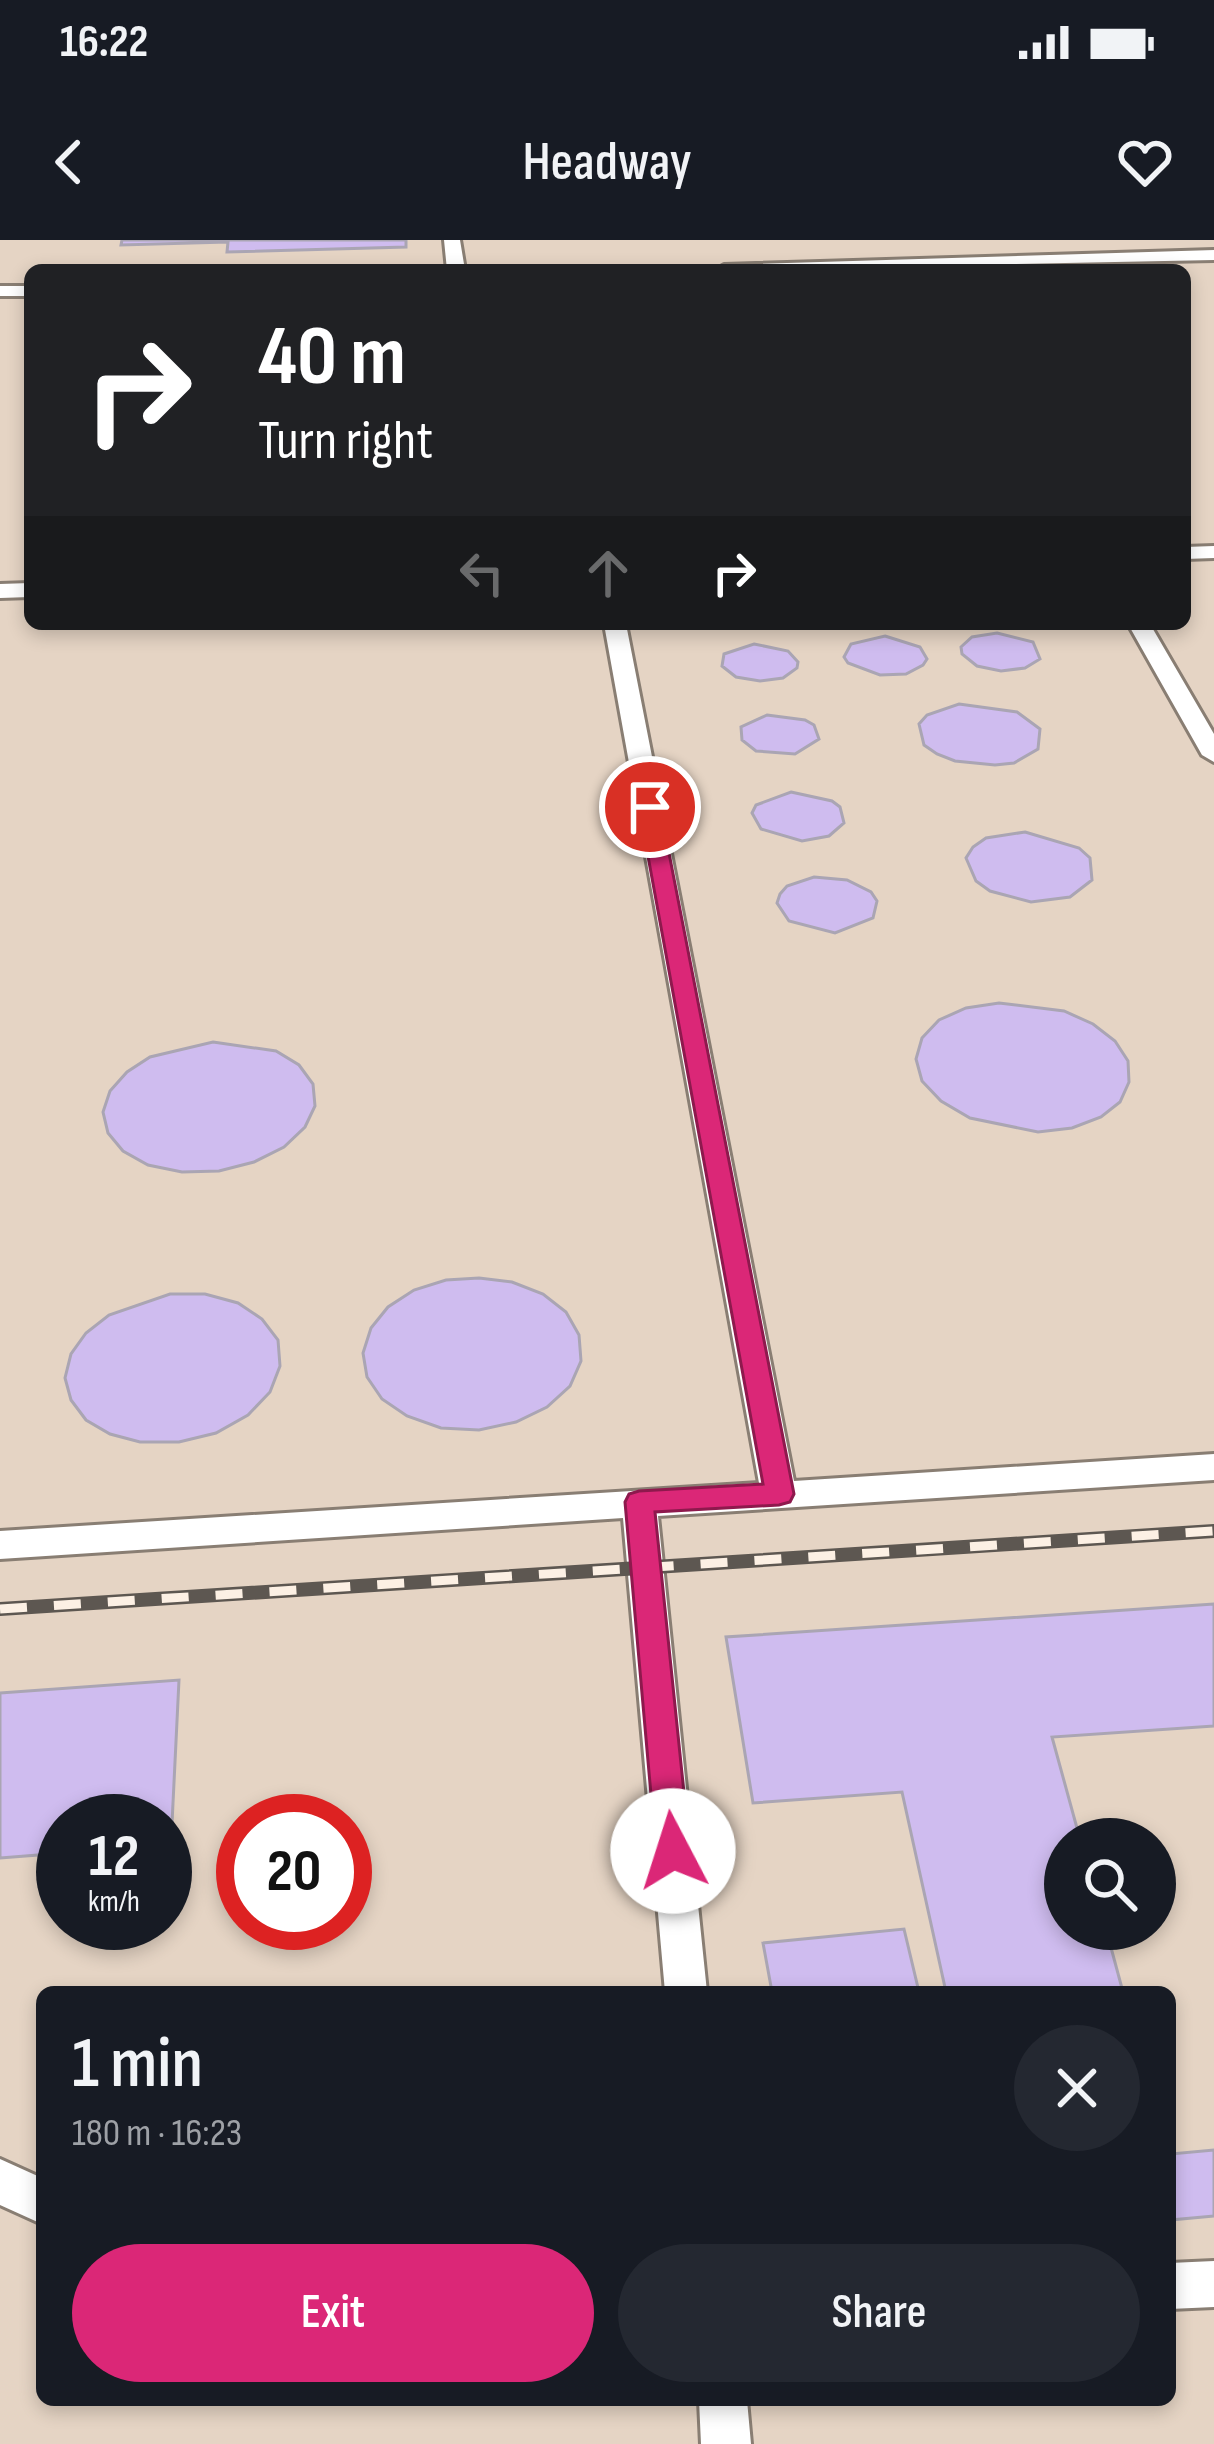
<!DOCTYPE html>
<html lang="en">
<head>
<meta charset="utf-8">
<style>
  body { margin:0; font-family:"Sofia Sans Condensed",sans-serif; background:#242831; color:#f1f3f6; height:100vh; display:flex; flex-direction:column; font-size:45px; white-space:nowrap }
  * { box-sizing:border-box; margin:0 }
  p { font-size:39px; color:#9ea1a6 }
  .icon { flex:none; width:66px; height:66px; fill:none; stroke:currentColor; stroke-width:2; stroke-linecap:round; stroke-linejoin:round }
  .map { position:relative; flex:1; overflow:hidden }
  .drawer { position:absolute; left:36px; top:1746px; width:1140px; height:420px; display:flex; flex-direction:column; background:#171b24; border-radius:18px; box-shadow:0 6px 18px #0003 }
  .drawer>* { flex:none }
  .banner { position:absolute; left:24px; top:24px; width:1167px; height:366px; border-radius:18px; box-shadow:0 6px 18px #0003; background:#202124; color:#fff; overflow:hidden }
  .tools { position:absolute; left:1044px; top:1578px; display:grid; gap:24px }
  .tools a { display:grid; place-items:center; width:132px; height:132px; border-radius:50%; background:#171b24; box-shadow:0 6px 18px #0003; font-size:60px }
  .speed { position:absolute; left:36px; top:1554px; display:flex; gap:24px; font-size:60px; font-weight:700; text-align:center }
  .speed>* { display:grid; place-content:center; width:156px; height:156px; border-radius:50%; background:#171b24; box-shadow:0 6px 18px #0003; line-height:1 }
  .speed small { font-size:30px; font-weight:400 }
  .speed .limit { border:18px solid #d22; background:#fff; color:#111 }
  .pin { position:absolute; display:grid; place-items:center; width:102px; height:102px; color:#fff; margin:-51px; border:6px solid #fff; border-radius:50%; box-shadow:0 3px 12px #0007 }
  .me { position:absolute; width:132px; margin:-66px; rotate:355deg; stroke-linejoin:round; filter:drop-shadow(0 0 9px #0008) }
  .turn { display:flex; align-items:center; gap:42px; height:252px; padding:0 36px; font-size:54px }
  .turn .icon { width:156px; height:156px; stroke-width:2.5 }
  .turn b { display:block; font-size:84px; line-height:102px }
  .lanes { display:flex; align-items:center; height:114px; padding:0 36px; background:#0003; justify-content:center; gap:60px; direction:ltr }
  .lanes .off { opacity:.35 }
  .round { display:grid; place-items:center; flex:none; width:126px; height:126px; border-radius:63px; background:#242831 }
  .headline { display:flex; align-items:center; justify-content:space-between; height:204px; padding:0 36px }
  h1 { font-size:72px; font-weight:600; line-height:90px }
  .action { display:flex; gap:24px; margin-top:auto; padding:24px 36px }
  .action a { flex:1; height:138px; border-radius:72px; background:#db2777; color:#fff; font-size:48px; font-weight:600; line-height:138px; text-align:center }
  .action a+a { background:#242831; color:#f1f3f6 }
  .status { display:flex; justify-content:space-between; align-items:center; height:84px; padding:0 60px; background:#171b24; direction:ltr }
  .status svg { height:33px; fill:currentColor }
  header { display:flex; justify-content:space-between; align-items:center; height:156px; padding:0 36px; background:#171b24; font-size:54px; font-weight:600 }
  .map>svg:first-child { display:block }
  .built { fill:#e5d4c4; fill-rule:evenodd }
  .building { fill:#cfbcef; stroke:#aaa5b3; stroke-width:3 }
  .lines { fill:none; stroke-linecap:round; stroke-linejoin:round }
  .service-casing { stroke:#897e73; stroke-width:6 }
  .service { fill:#fff; fill-rule:evenodd }
  .rail-casing { stroke:#5d5751; stroke-width:14 }
  .rail { stroke:#fcf0e4; stroke-width:9; stroke-dasharray:27; stroke-linecap:butt }
  .route { fill:#db2777; stroke:#8e194d; stroke-width:3 }
</style>
</head>
<body>
<div class="status"><b>16:22</b><svg viewBox="0 0 49 12"><path d="M0 12V9h3v3zM5 12V6h3v6zM10 12V3h3v9zM15 12V0h3v12zM26 1h20v11H26zM47 4h2v5h-2z"/></svg></div>
<header><svg class="icon" aria-label="back" viewBox="0 0 24 24"><path d="M15 5l-7 7 7 7"/></svg>Headway<svg class="icon" aria-label="heart" viewBox="0 0 24 24"><path d="M12 20l-8-8c-3-5 5-10 8-4 3-6 11-1 8 4z"/></svg></header>
<div class="map">
<svg width="1214" height="2204" viewBox="0 0 1214 2204">
  <rect width="100%" height="100%" fill="#efe3d7"/>
  <!-- built -->
  <path class="built" d="M0,0H1214V2204H0ZM30,30H1185V384H30ZM63,1581H165V1683H63ZM243,1581H345V1683H243ZM1065,1599H1155V1689H1065ZM42,1752H1170V2160H42Z"/>
  <!-- building -->
  <path class="building" d="M122,0H406V7L227,12L228,2L121,5Z
    M997,393L1033,402L1040,419L1025,428L1001,431L977,426L962,414L961,407L972,397Z
    M885,396L920,407L927,419L923,425L906,434L880,435L848,423L844,417L851,404Z
    M754,404L788,411L798,422L797,428L783,438L760,441L736,437L722,426L724,414Z
    M959,464L1017,472L1040,489L1038,509L1014,523L995,525L955,521L937,514L924,505L919,484L927,475Z
    M767,475L805,480L814,485L819,499L795,514L756,511L742,500L741,487Z
    M791,552L832,561L840,567L844,583L829,596L802,601L761,589L752,573L756,565Z
    M1025,592L1079,608L1090,618L1092,640L1070,657L1031,662L990,651L976,641L966,618L973,607L986,598Z
    M814,637L847,640L871,652L877,661L873,678L835,693L789,681L777,663L780,654L787,646Z
    M999,763L1064,771L1093,784L1115,801L1128,821L1129,842L1120,862L1101,877L1072,888L1038,892L970,878L941,861L922,841L916,819L922,798L939,780L966,768Z
    M213,802L276,811L299,825L313,844L315,866L305,887L284,907L254,922L219,931L182,932L148,925L123,911L108,893L103,872L110,851L127,832L150,817Z
    M479,1038L512,1042L543,1054L566,1072L579,1095L581,1121L570,1146L547,1167L516,1182L479,1190L441,1188L407,1176L382,1159L367,1137L363,1113L371,1088L388,1067L414,1050L446,1040Z
    M170,1054H205L238,1063L262,1079L278,1100L280,1126L270,1152L248,1175L216,1193L179,1202H140L110,1194L86,1180L71,1160L65,1138L71,1114L86,1093L109,1075Z
    M1214,1364V1486L1052,1497L1080,1599H1065V1689H1106L1123,1752H946L902,1552L753,1563L726,1397Z
    M179,1440L171,1604L165,1605V1581H63V1613L0,1618V1453Z
    M904,1689L919,1752H772L763,1703Z
    M1214,1910V1976L1170,1980V1914Z"/>
  <g class="lines">
    <!-- service casing -->
    <g class="service-casing">
      <path id="service" d="M444,0H460L465,30H447Z
        M1214,10V20L715,30L724,25Z
        M0,46H30V56H0Z
        M1214,306V318L1185,319V307Z
        M30,343V357L0,358V344Z
        M604,384H626L794,1241L1214,1214V1240L658,1276L707,1752H665L623,1278L0,1319V1291L759,1243Z
        M1128,384H1150L1214,494V522L1202,515Z
        M0,1919L42,1938V1984L0,1965Z
        M1214,2021V2067L1170,2069V2023Z
        M699,2160H747L751,2204H701Z"/>
    </g>
    <!-- service -->
    <use href="#service" class="service"/>
    <!-- rail casing -->
    <g class="rail-casing">
      <path id="rail" d="M0,1369L1214,1291"/>
    </g>
    <!-- rail -->
    <use href="#rail" class="rail"/>
  </g>
  <!-- route -->
  <path class="route" d="M650,561L660,567L794,1254L790,1262L779,1265L655,1272L690,1611L685,1621L673,1625L661,1621L656,1611L625,1262L629,1254L639,1251L763,1244L639,567Z"/>
</svg>
<div class="tools">
<a><svg class="icon" aria-label="search" viewBox="0 0 24 24"><circle cx="10" cy="10" r="6"/><path d="M15 15l6 6"/></svg></a>
</div>
<div class="speed"><div>12<small>km/h</small></div><div class="limit">20</div></div>
<div class="pin" style="left:650px;top:567px;background:#d93025"><svg class="icon" aria-label="arrive" viewBox="0 0 24 24"><path d="M6 21V4h12l-3 4 3 4H6"/></svg></div>
<svg class="me" style="left:673px;top:1611px" viewBox="-20 -20 40 40"><circle r="19" fill="#fff"/><path d="M0-13L10 11 0 6-10 11z" fill="#db2777"/></svg>
<div class="banner">
<div class="turn"><svg class="icon" aria-label="right" viewBox="0 0 24 24"><path d="M7 20v-9h11M14 6l5 5-5 5"/></svg><div><b>40 m</b>Turn right</div></div>
<div class="lanes"><svg class="icon off" aria-label="left" viewBox="0 0 24 24"><path d="M17 20v-9H6M10 6l-5 5 5 5"/></svg><svg class="icon off" aria-label="ahead" viewBox="0 0 24 24"><path d="M12 20V5M6 11l6-6 6 6"/></svg><svg class="icon" aria-label="right" viewBox="0 0 24 24"><path d="M7 20v-9h11M14 6l5 5-5 5"/></svg></div>
</div>
<section class="drawer">
<div class="headline"><div><h1>1 min</h1><p>180 m · 16:23</p></div><a class="round"><svg class="icon" aria-label="close" viewBox="0 0 24 24"><path d="M6 6l12 12M18 6L6 18"/></svg></a></div>
<div class="action"><a>Exit</a><a>Share</a></div>
</section>
</div>
</body>
</html>
